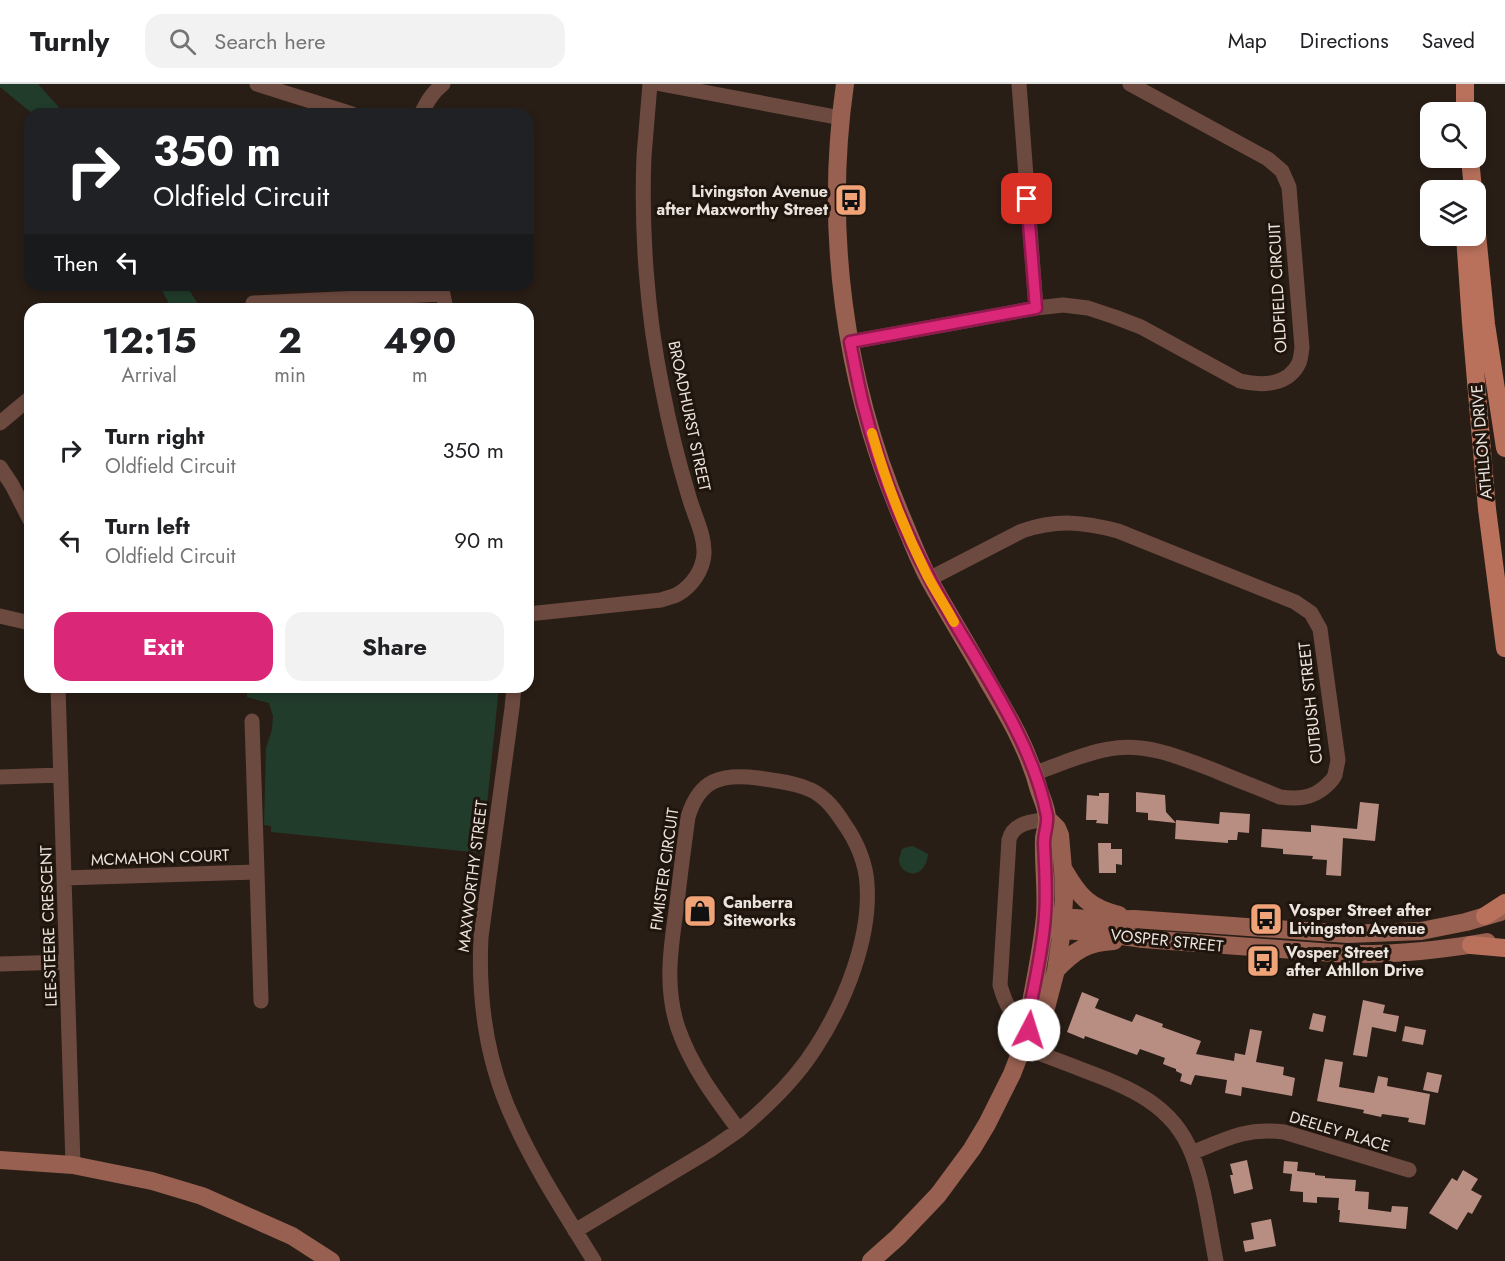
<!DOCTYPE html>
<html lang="en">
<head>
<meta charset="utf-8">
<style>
  body { margin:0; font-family:Jost,sans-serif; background:#f2f2f2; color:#202124; height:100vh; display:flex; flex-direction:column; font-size:22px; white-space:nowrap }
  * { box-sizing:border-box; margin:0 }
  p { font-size:20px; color:#757577 }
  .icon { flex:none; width:33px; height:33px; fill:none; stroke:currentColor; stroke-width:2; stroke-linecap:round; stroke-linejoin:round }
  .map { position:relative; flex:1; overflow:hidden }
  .side { position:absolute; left:24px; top:219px; width:510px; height:390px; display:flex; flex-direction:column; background:#fff; border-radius:18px; box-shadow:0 3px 9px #0003 }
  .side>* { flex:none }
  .banner { position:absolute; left:24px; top:24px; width:510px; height:183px; border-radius:18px; box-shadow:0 3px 9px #0003; background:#202124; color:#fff; overflow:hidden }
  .fabs { position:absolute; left:1420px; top:18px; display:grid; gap:12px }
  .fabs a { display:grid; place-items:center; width:66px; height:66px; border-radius:12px; background:#fff; box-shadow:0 3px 9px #0003; font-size:30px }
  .pin { position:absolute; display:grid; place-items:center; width:51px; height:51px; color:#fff; margin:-26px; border-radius:12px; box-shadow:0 3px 9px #0006 }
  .me { position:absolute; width:66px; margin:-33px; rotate:5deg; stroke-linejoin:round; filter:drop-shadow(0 0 4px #0008) }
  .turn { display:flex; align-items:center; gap:21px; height:126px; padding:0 30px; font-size:27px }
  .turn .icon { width:78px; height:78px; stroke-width:2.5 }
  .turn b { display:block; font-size:42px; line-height:51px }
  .then { display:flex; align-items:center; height:57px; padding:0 30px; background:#0003; gap:12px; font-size:22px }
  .eta { display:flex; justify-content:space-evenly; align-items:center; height:102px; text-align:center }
  .eta b { font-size:36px; font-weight:700; line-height:42px }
  .button { display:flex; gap:12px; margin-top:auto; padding:12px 30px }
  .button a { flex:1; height:69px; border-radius:18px; background:#db2777; color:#fff; font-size:24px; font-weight:700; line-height:69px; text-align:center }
  .button a+a { background:#f2f2f2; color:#202124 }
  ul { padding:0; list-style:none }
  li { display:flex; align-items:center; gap:18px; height:90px; padding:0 30px }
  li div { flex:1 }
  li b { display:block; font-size:22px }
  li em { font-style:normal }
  header { display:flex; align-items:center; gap:36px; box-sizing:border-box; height:84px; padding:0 30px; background:#fff; border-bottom:2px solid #e0e0e0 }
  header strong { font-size:28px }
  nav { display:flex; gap:33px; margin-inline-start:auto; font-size:21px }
  .search { width:420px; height:54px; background:#f2f2f2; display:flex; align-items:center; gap:15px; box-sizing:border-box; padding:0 21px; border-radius:18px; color:#757577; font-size:22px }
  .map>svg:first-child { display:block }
  .green { fill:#213c2b }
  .building { fill:#b88d82 }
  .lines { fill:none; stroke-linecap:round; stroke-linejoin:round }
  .street { stroke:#6d4a40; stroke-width:15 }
  .secondary { stroke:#986050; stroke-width:18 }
  .primary { stroke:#b9715c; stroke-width:18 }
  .route-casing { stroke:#8e194d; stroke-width:15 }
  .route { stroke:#db2777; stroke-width:10 }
  .slow { stroke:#f59e0b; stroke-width:10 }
  .labels { text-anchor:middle; stroke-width:6; stroke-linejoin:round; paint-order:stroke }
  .poi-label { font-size:16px; font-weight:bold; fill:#ebe4de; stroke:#1f150d; text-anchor:start }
  .street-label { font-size:16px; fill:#ebe4de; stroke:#1f150d }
</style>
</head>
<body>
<header>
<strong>Turnly</strong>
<div class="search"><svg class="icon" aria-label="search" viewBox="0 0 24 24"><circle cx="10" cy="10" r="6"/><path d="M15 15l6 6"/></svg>Search here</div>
<nav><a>Map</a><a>Directions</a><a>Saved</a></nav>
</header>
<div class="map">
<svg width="1505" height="1177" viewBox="0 0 1505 1177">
  <rect width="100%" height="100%" fill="#291e16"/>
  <!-- green -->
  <path class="green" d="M0,0H38L65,30H33L0,3Z
    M159,201H186L201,225H172Z
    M247,603H499L482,769L271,748V742L264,741L266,664L272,646L273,632L269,619L247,613Z
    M913,762L928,770C925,799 898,791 899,775C900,771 901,768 902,765L907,763Z"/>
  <!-- building -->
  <path class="building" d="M1136,708L1165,711L1166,728L1176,739L1148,736V729L1136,728Z
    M1099,709H1109L1108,740L1096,739L1097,736H1086L1087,711L1099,712Z
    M1360,718L1379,720L1375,757L1343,754L1341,792L1326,791L1327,776L1312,775L1313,772L1283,770V765L1261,763L1262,745L1311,748V741L1357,745Z
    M1220,728L1250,730L1249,749L1238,748L1237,756H1228V759L1175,755L1176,736L1219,740Z
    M1098,759H1111V765H1122V781L1116,780V789H1099Z
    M1082,908L1099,915L1095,924L1132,938L1136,930L1163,940L1162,943L1201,957L1196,970L1234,977L1235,969L1245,971L1250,945L1262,947L1256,978L1284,983L1283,991L1295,994L1292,1012L1242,1003L1241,1012L1225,1009L1227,996L1195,991L1191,1001L1180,997L1182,990L1176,987V985L1163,980L1165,974L1140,965L1137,971L1085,952L1084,955L1067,948Z
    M1363,916L1385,921L1383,929L1399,932L1396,948L1372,943L1367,973L1353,971Z
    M1313,929L1326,932L1323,948L1309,945Z
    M1405,942L1426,946L1423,961L1402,957Z
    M1325,975L1343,978L1339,1003L1374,1009L1378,992L1388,994L1387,1002L1430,1010L1425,1041L1408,1038L1409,1034L1382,1030L1381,1033L1363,1029L1364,1026L1317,1017Z
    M1427,988L1442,991L1438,1009L1423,1006Z
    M1247,1076L1253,1105L1234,1110L1230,1091H1233L1230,1080Z
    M1284,1077L1298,1078L1297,1087L1315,1089V1091L1325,1092V1094L1356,1096L1355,1107L1369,1108L1368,1125L1391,1128L1392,1122L1408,1123L1406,1145L1339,1138L1340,1126H1338L1339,1114L1317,1113V1119L1303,1118V1108L1290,1107L1292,1090L1283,1089Z
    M1463,1086L1478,1095L1471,1106L1482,1112L1472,1130L1468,1128L1457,1146L1429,1129L1452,1094L1457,1097Z
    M1271,1135L1276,1162L1245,1168L1243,1157L1254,1155L1251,1139Z"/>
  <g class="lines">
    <!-- street -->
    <path class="street" d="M257,0L352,30
      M661,0L841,34
      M1019,0L1036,224
      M421,30C427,18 432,9 443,0
      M441,201L446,225
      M253,219L443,210
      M850,258L1036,224L1063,221L1088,224L1115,233L1141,243L1240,297C1261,302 1288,302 1299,279C1301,274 1301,269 1302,264L1289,103L1282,87L1268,75L1130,0
      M0,339L30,314
      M0,383L12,401L30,436
      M929,495L1022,447C1057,435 1084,438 1118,447L1295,518L1311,529L1320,545L1338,676C1337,681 1336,686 1335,691C1333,696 1329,699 1326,702C1312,715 1297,715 1280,713C1259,704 1237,696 1216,687C1182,674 1146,658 1109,665C1084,669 1059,681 1035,689
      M528,530L661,516C666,514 673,513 678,510C692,502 703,486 704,470C705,451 694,431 689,413C678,377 669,340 662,303C647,230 641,146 644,72C646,48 648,24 650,0
      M0,532L30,539
      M58,603L73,1081
      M514,603L512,624L481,853C478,915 487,980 514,1037C536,1086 566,1131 594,1177
      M0,693L61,691
      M257,788L261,917
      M64,794L257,788L252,637
      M0,880L67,878
      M1029,946C1012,931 1006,923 1000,901L1009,756C1013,738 1032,738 1048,735
      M1023,963C1043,971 1063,978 1083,986C1128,1003 1173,1020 1192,1070C1205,1103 1209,1142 1216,1177
      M1192,1069C1225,1055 1247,1043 1284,1048L1409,1086
      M575,1147L710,1066L739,1046C715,1014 691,982 678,944C664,902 671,862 677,820C680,791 684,762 688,733C699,696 721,689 758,694C776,697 794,698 811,706C826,713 836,727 845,741C857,758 866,780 867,800C871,854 845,918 816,963C796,995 768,1022 739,1046"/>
    <!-- secondary -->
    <path class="secondary" d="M845,0C824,146 844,298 902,434C911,455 919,477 930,497C949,531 970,565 989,599C1009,633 1029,667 1039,706C1042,715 1047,725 1047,734C1048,740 1045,747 1044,754C1043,780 1047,806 1045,832C1042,866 1034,901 1028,934L1029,946
      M1064,786C1079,812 1089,824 1119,831
      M1051,832L1098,836L1134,835L1348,850L1421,847L1466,838L1500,828
      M1051,845L1102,849L1143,855L1347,870C1394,871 1441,866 1487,858
      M1056,886C1074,867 1087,858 1114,857
      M0,1076L73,1081L152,1097L202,1112L292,1152L331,1177
      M871,1177L898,1153L938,1111L972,1065L987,1040L1012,990L1029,946L1046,924L1056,886L1062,846L1064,816L1063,785L1060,751L1057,744L1048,735"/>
    <!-- primary -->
    <path class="primary" d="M1465,0V28
      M1470,74L1473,106
      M1476,140L1486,240L1505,364
      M1465,152L1471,239L1487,425L1505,564
      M1485,832L1505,819
      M1471,861L1505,864"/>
  </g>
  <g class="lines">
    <!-- route casing -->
    <g class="route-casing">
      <path id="route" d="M1027,115L1036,224L850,258C854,278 858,299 863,320C878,379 900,439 929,493C968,569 1031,648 1047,732C1048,740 1044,750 1044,759C1045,783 1047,807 1045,831C1043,866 1034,900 1028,934L1029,946"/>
    </g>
    <!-- route -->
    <use href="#route" class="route"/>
    <!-- slow -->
    <path class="slow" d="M872,349C886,399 905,447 928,493C936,508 946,523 954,538"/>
  </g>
  <!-- icons -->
  <defs>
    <g id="bus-square" transform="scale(1.725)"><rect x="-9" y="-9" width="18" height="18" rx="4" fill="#efa377" stroke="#1f150d"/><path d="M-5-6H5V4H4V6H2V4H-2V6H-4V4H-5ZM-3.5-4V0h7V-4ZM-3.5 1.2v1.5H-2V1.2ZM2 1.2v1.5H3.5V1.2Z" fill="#111"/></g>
    <g id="shop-square" transform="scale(1.725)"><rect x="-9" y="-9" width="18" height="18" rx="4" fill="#efa377" stroke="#1f150d"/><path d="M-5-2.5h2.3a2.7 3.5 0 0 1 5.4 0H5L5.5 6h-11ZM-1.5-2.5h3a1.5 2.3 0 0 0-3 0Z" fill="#111"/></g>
  </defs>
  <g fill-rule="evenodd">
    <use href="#bus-square" x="851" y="116"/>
    <use href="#shop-square" x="700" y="827"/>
    <use href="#bus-square" x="1266" y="835"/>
    <use href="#bus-square" x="1263" y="877"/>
  </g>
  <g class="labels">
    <!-- poi labels -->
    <g class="poi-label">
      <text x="828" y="113" text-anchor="end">Livingston Avenue<tspan x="828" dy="18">after Maxworthy Street</tspan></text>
      <text x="723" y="824">Canberra<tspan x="723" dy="18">Siteworks</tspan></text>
      <text x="1289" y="832">Vosper Street after<tspan x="1289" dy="18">Livingston Avenue</tspan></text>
      <text x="1286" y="874">Vosper Street<tspan x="1286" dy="18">after Athllon Drive</tspan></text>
    </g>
    <!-- street labels -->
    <g class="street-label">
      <text transform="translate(1277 204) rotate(-93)" y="6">OLDFIELD CIRCUIT</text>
      <text transform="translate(690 332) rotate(78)" y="6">BROADHURST STREET</text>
      <text transform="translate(1481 358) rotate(-95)" y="6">ATHLLON DRIVE</text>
      <text transform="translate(1310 619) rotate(-96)" y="6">CUTBUSH STREET</text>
      <text transform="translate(160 773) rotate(-2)" y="6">MCMAHON COURT</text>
      <text transform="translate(664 785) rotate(-82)" y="6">FIMISTER CIRCUIT</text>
      <text transform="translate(472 792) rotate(-83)" y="6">MAXWORTHY STREET</text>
      <text transform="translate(48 842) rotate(-92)" y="6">LEE-STEERE CRESCENT</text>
      <text transform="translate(1167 856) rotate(6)" y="6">VOSPER STREET</text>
      <text transform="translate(1340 1047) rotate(17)" y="6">DEELEY PLACE</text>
    </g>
  </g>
</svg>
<div class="fabs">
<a><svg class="icon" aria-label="search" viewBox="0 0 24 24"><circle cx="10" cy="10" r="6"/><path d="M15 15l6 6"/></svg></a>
<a><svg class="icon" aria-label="layers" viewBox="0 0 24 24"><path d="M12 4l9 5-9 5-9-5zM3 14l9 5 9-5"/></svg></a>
</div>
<div class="pin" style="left:1027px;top:115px;background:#d93025"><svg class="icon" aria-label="arrive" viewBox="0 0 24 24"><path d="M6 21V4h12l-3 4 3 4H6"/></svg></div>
<svg class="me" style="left:1029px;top:946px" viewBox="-20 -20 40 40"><circle r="19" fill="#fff"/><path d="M0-13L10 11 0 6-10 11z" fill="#db2777"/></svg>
<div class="banner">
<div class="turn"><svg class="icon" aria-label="right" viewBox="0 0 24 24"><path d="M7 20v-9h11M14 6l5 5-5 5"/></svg><div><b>350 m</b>Oldfield Circuit</div></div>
<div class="then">Then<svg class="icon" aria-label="left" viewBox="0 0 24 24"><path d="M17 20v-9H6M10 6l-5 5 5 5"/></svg></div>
</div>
<section class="side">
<div class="eta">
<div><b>12:15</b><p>Arrival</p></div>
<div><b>2</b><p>min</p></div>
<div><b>490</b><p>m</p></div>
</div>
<ul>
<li><svg class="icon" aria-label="right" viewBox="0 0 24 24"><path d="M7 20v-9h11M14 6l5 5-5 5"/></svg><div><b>Turn right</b><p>Oldfield Circuit</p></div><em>350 m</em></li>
<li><svg class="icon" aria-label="left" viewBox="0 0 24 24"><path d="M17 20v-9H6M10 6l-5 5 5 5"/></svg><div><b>Turn left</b><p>Oldfield Circuit</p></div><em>90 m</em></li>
</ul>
<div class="button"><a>Exit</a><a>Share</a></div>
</section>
</div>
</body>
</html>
